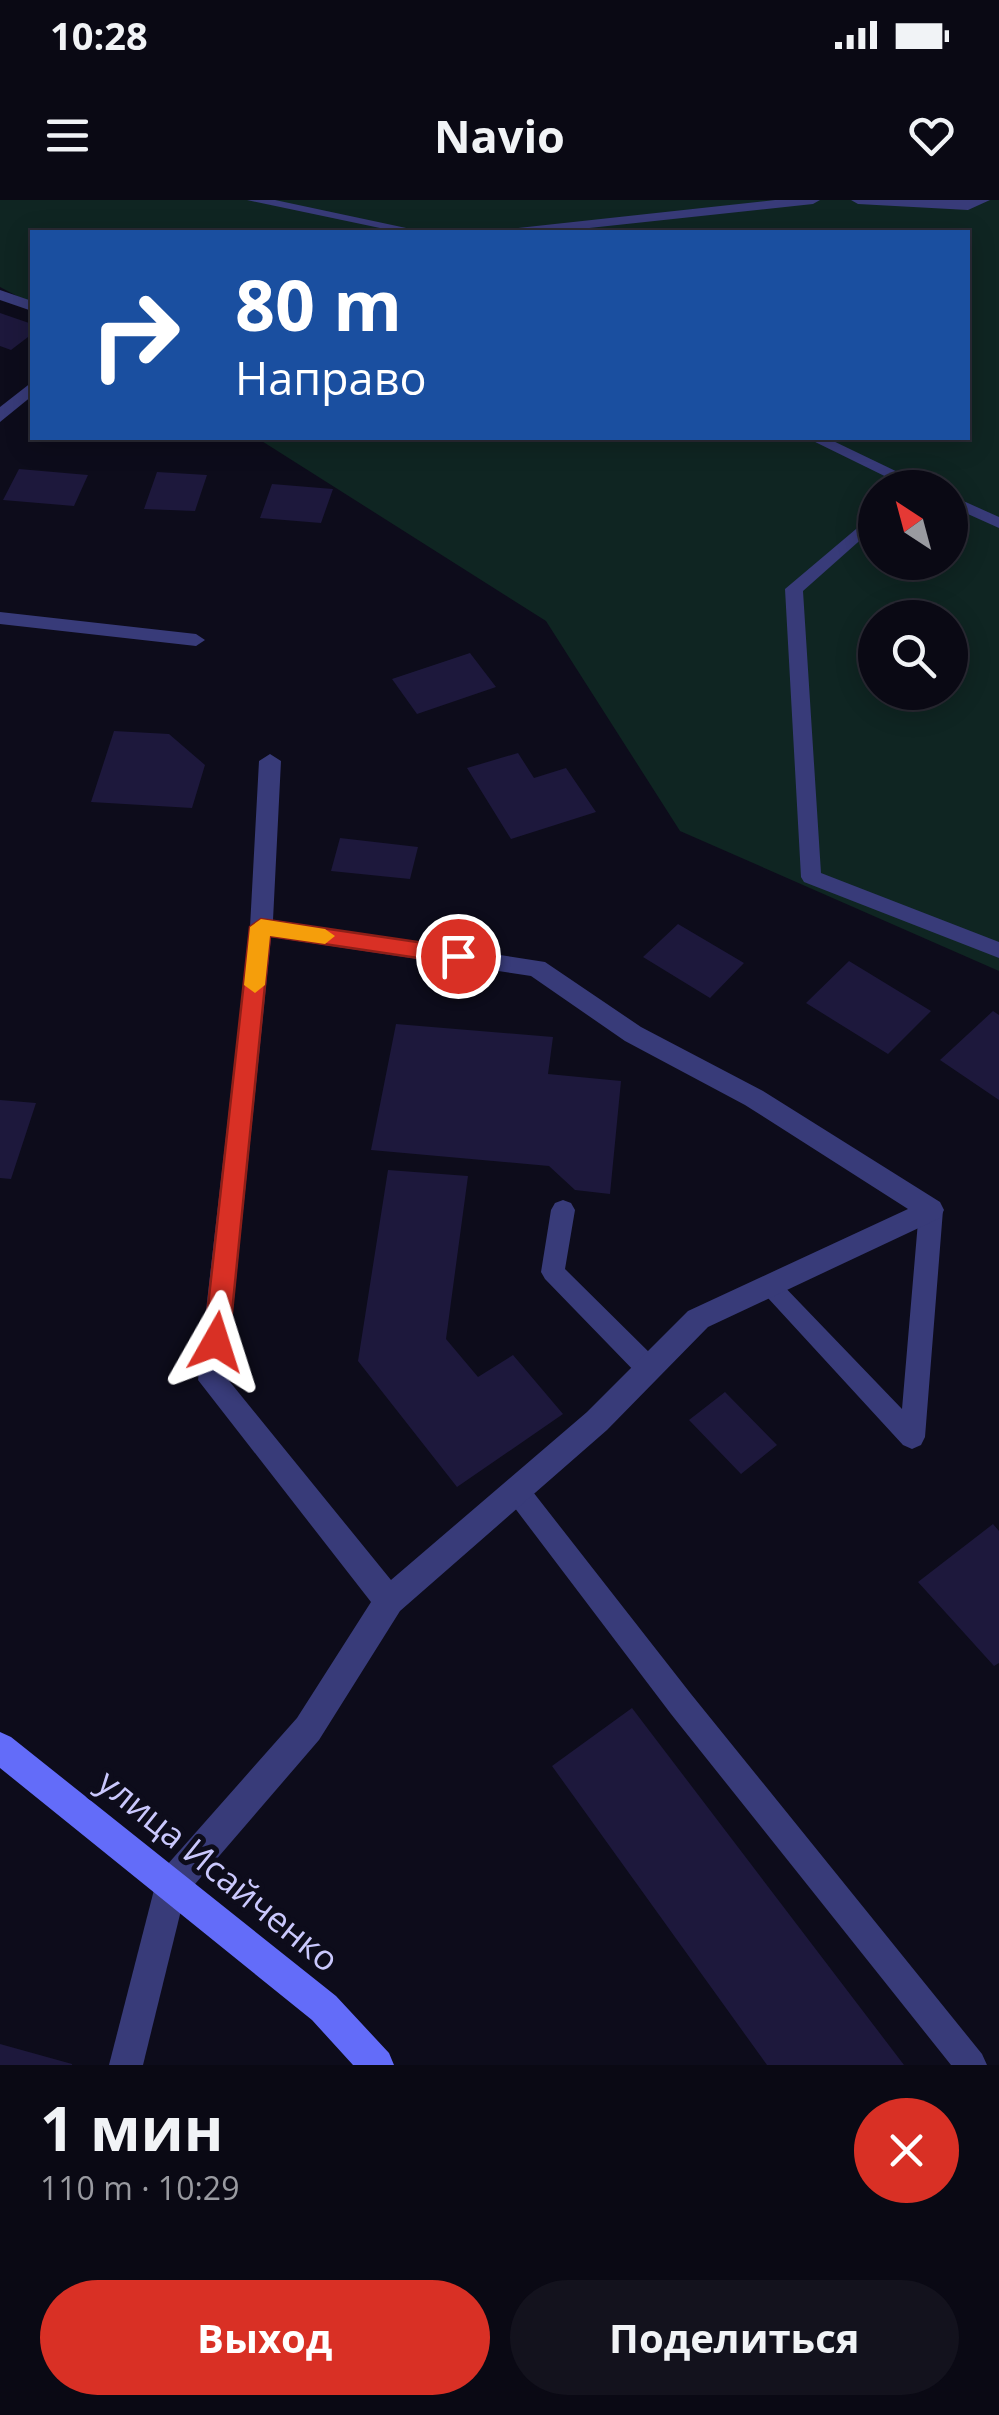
<!DOCTYPE html>
<html lang="ru">
<head>
<meta charset="utf-8">
<style>
  body { margin:0; font-family:"Open Sans",sans-serif; background:#13121d; color:#f1f3f6; height:100vh; display:flex; flex-direction:column; font-size:38px; white-space:nowrap }
  * { box-sizing:border-box; margin:0 }
  p { font-size:32px; color:#999aa0 }
  .icon { flex:none; width:55px; height:55px; fill:none; stroke:currentColor; stroke-width:2; stroke-linecap:round; stroke-linejoin:round }
  .map { position:relative; height:1865px; overflow:hidden }
  .details { display:flex; flex-direction:column; background:#0a0914; flex:1 }
  .details>* { flex:none }
  .banner { position:absolute; left:30px; top:30px; width:940px; height:210px; border-radius:0px; box-shadow:0 5px 25px #0003,0 0 0 2px #2a2a34; background:#1a4fa0; color:#fff; overflow:hidden }
  .needle { width:65px; rotate:324deg }
  .tools { position:absolute; left:858px; top:270px; display:grid; gap:20px }
  .tools a { display:grid; place-items:center; width:110px; height:110px; border-radius:50%; background:#0a0914; box-shadow:0 5px 25px #0003,0 0 0 2px #2a2a34; font-size:50px }
  .pin { position:absolute; display:grid; place-items:center; width:85px; height:85px; color:#fff; margin:-42px; border:5px solid #fff; border-radius:50%; box-shadow:0 2px 10px #0007 }
  .me { position:absolute; width:110px; margin:-55px; rotate:6deg; stroke-linejoin:round; filter:drop-shadow(0 0 8px #0008) }
  .turn { display:flex; align-items:center; gap:35px; height:210px; padding:0 40px; font-size:45px }
  .turn .icon { width:130px; height:130px; stroke-width:2.5 }
  .turn b { display:block; font-size:70px; line-height:85px }
  .round { display:grid; place-items:center; flex:none; width:105px; height:105px; border-radius:52px; background:#13121d }
  .headline { display:flex; align-items:center; justify-content:space-between; height:170px; padding:0 40px }
  h1 { font-size:60px; font-weight:700; line-height:75px }
  .primary-button { display:flex; gap:20px; margin-top:auto; padding:20px 40px }
  .primary-button a { flex:1; height:115px; border-radius:60px; background:#d93025; color:#fff; font-size:40px; font-weight:700; line-height:115px; text-align:center }
  .primary-button a+a { background:#13121d; color:#f1f3f6 }
  .status { display:flex; justify-content:space-between; align-items:center; height:70px; padding:0 50px; background:#0a0914; direction:ltr }
  .status svg { height:28px; fill:currentColor }
  header { display:flex; justify-content:space-between; align-items:center; height:130px; padding:0 40px; background:#0a0914; font-size:45px; font-weight:700 }
  .map>svg:first-child { display:block }
  .green { fill:#0f2522; fill-rule:evenodd }
  .building { fill:#1d183c }
  .lines { fill:none; stroke-linecap:round; stroke-linejoin:round }
  .service { fill:#383b79; fill-rule:evenodd }
  .minor { fill:#383b79; fill-rule:evenodd }
  .tertiary { fill:#383b79; fill-rule:evenodd }
  .secondary { fill:#636cf9; fill-rule:evenodd }
  .route { fill:#d93025; stroke:#8d1f18; stroke-width:2.5 }
  .slow { fill:#f59e0b }
  .labels { text-anchor:middle; stroke-width:10; stroke-linejoin:round; paint-order:stroke }
  .near-street-label { font-size:35px; fill:#cac8fd; stroke:#0d0c1b }
</style>
</head>
<body>
<div class="status"><b>10:28</b><svg viewBox="0 0 49 12"><path d="M0 12V9h3v3zM5 12V6h3v6zM10 12V3h3v9zM15 12V0h3v12zM26 1h20v11H26zM47 4h2v5h-2z"/></svg></div>
<header><svg class="icon" aria-label="menu" viewBox="0 0 24 24"><path d="M4 6h16M4 12h16M4 18h16"/></svg>Navio<svg class="icon" aria-label="heart" viewBox="0 0 24 24"><path d="M12 20l-8-8c-3-5 5-10 8-4 3-6 11-1 8 4z"/></svg></header>
<div class="map">
<svg width="999" height="1865" viewBox="0 0 999 1865">
  <rect width="100%" height="100%" fill="#0d0c1b"/>
  <!-- green -->
  <path class="green" d="M0,0H999V771L680,631L546,421L257,238H968V32H32V104L0,87ZM875,288H950V362H875ZM875,418H950V492H875Z"/>
  <!-- building -->
  <path class="building" d="M0,113L32,124V134L11,150L0,146Z
    M19,269L88,275L74,306L3,300Z
    M157,272L207,275L195,311L144,309Z
    M272,284L333,289L321,323L260,318Z
    M470,453L496,487L417,514L392,479Z
    M114,531L169,534L205,565L192,608L91,602Z
    M518,553L534,578L566,568L596,612L511,639L467,568Z
    M340,638L418,647L410,679L331,671Z
    M678,724L744,763L710,798L643,757Z
    M849,761L931,811L888,854L806,803Z
    M993,811L999,815V900L940,860Z
    M396,824L553,837L548,874L621,881L610,994L575,990L549,966L371,950Z
    M0,900L36,903L11,979L0,978Z
    M388,970L468,976L446,1139L478,1177L513,1155L563,1214L457,1287L358,1161Z
    M725,1192L777,1245L741,1274L689,1220Z
    M993,1324L999,1331V1463L994,1466L918,1382Z
    M632,1508L904,1865H767L552,1566Z
    M0,1844L72,1864V1865H0Z"/>
  <g class="lines">
    <!-- service -->
    <path class="service" d="M247,0H275L425,32H399Z
      M775,0H820L813,4L552,32H511L518,28Z
      M851,0H990L968,10L858,4Z
      M807,238H827L931,288H909Z
      M950,295L999,317V328L950,306Z
      M875,313V327L803,391L821,673L999,742V758L804,682L801,677L785,389Z
      M0,412L196,434L205,440L196,446L0,424Z
      M563,1000L571,1003L575,1010L565,1069L658,1161L661,1169L658,1177L649,1180L640,1177L545,1079L541,1072L551,1010L555,1003Z
      M931,1000L939,1003L943,1010L925,1237L921,1245L912,1249L903,1245L757,1086L761,1079L769,1076L777,1079L902,1209L919,1010L923,1003Z
      M517,1279L526,1283L691,1494L982,1854L987,1865H951L671,1514L508,1299L504,1291L508,1283Z"/>
    <!-- minor -->
    <path class="minor" d="M0,90L32,101V111L0,100Z
      M32,182V196L0,222V207Z
      M270,554L281,561L273,720L545,762L641,827L763,891L940,1002L944,1010L940,1018L708,1127L607,1230L400,1411L319,1540L183,1698L171,1702L159,1698L155,1686L159,1674L297,1518L371,1402L198,1180L250,727L259,561ZM271,737L531,776L625,841L745,905L908,1009L688,1111L587,1212L391,1380L226,1177Z"/>
    <!-- tertiary -->
    <path class="tertiary" d="M171,1670L183,1674L187,1686L143,1865H109L155,1686L159,1674Z"/>
    <!-- secondary -->
    <path class="secondary" d="M0,1532L11,1537L336,1796L389,1853L394,1865H353L312,1820L0,1568Z"/>
  </g>
  <!-- route -->
  <path class="route" d="M261,719L458,748L469,756L458,764L270,736L229,1142L216,1153L204,1142L250,727Z"/>
  <!-- slow -->
  <path class="slow" d="M261,719L325,729L335,736L325,744L270,736L265,785L255,793L244,785L250,727Z"/>
  <g class="labels">
    <!-- near-street labels -->
    <g class="near-street-label">
      <text transform="translate(218 1671) rotate(39)" y="12">улица Исайченко</text>
    </g>
  </g>
</svg>
<div class="tools">
<a><svg class="needle" viewBox="-14 -14 28 28"><path d="M0-13l5 13h-10z" fill="#e53935"/><path d="M0 13l5-13h-10z" fill="#999aa0"/></svg></a>
<a><svg class="icon" aria-label="search" viewBox="0 0 24 24"><circle cx="10" cy="10" r="6"/><path d="M15 15l6 6"/></svg></a>
</div>
<div class="pin" style="left:458px;top:756px;background:#d93025"><svg class="icon" aria-label="arrive" viewBox="0 0 24 24"><path d="M6 21V4h12l-3 4 3 4H6"/></svg></div>
<svg class="me" style="left:216px;top:1142px" viewBox="-20 -20 40 40"><path d="M0-17L14 15 0 8-14 15z" fill="#d93025" stroke="#fff" stroke-width="4"/></svg>
<div class="banner">
<div class="turn"><svg class="icon" aria-label="right" viewBox="0 0 24 24"><path d="M7 20v-9h11M14 6l5 5-5 5"/></svg><div><b>80 m</b>Направо</div></div>
</div>
</div>
<section class="details">
<div class="headline"><div><h1>1 мин</h1><p>110 m · 10:29</p></div><a class="round" style="background:#d93025;color:#fff"><svg class="icon" aria-label="close" viewBox="0 0 24 24"><path d="M6 6l12 12M18 6L6 18"/></svg></a></div>
<div class="primary-button"><a>Выход</a><a>Поделиться</a></div>
</section>
</body>
</html>
